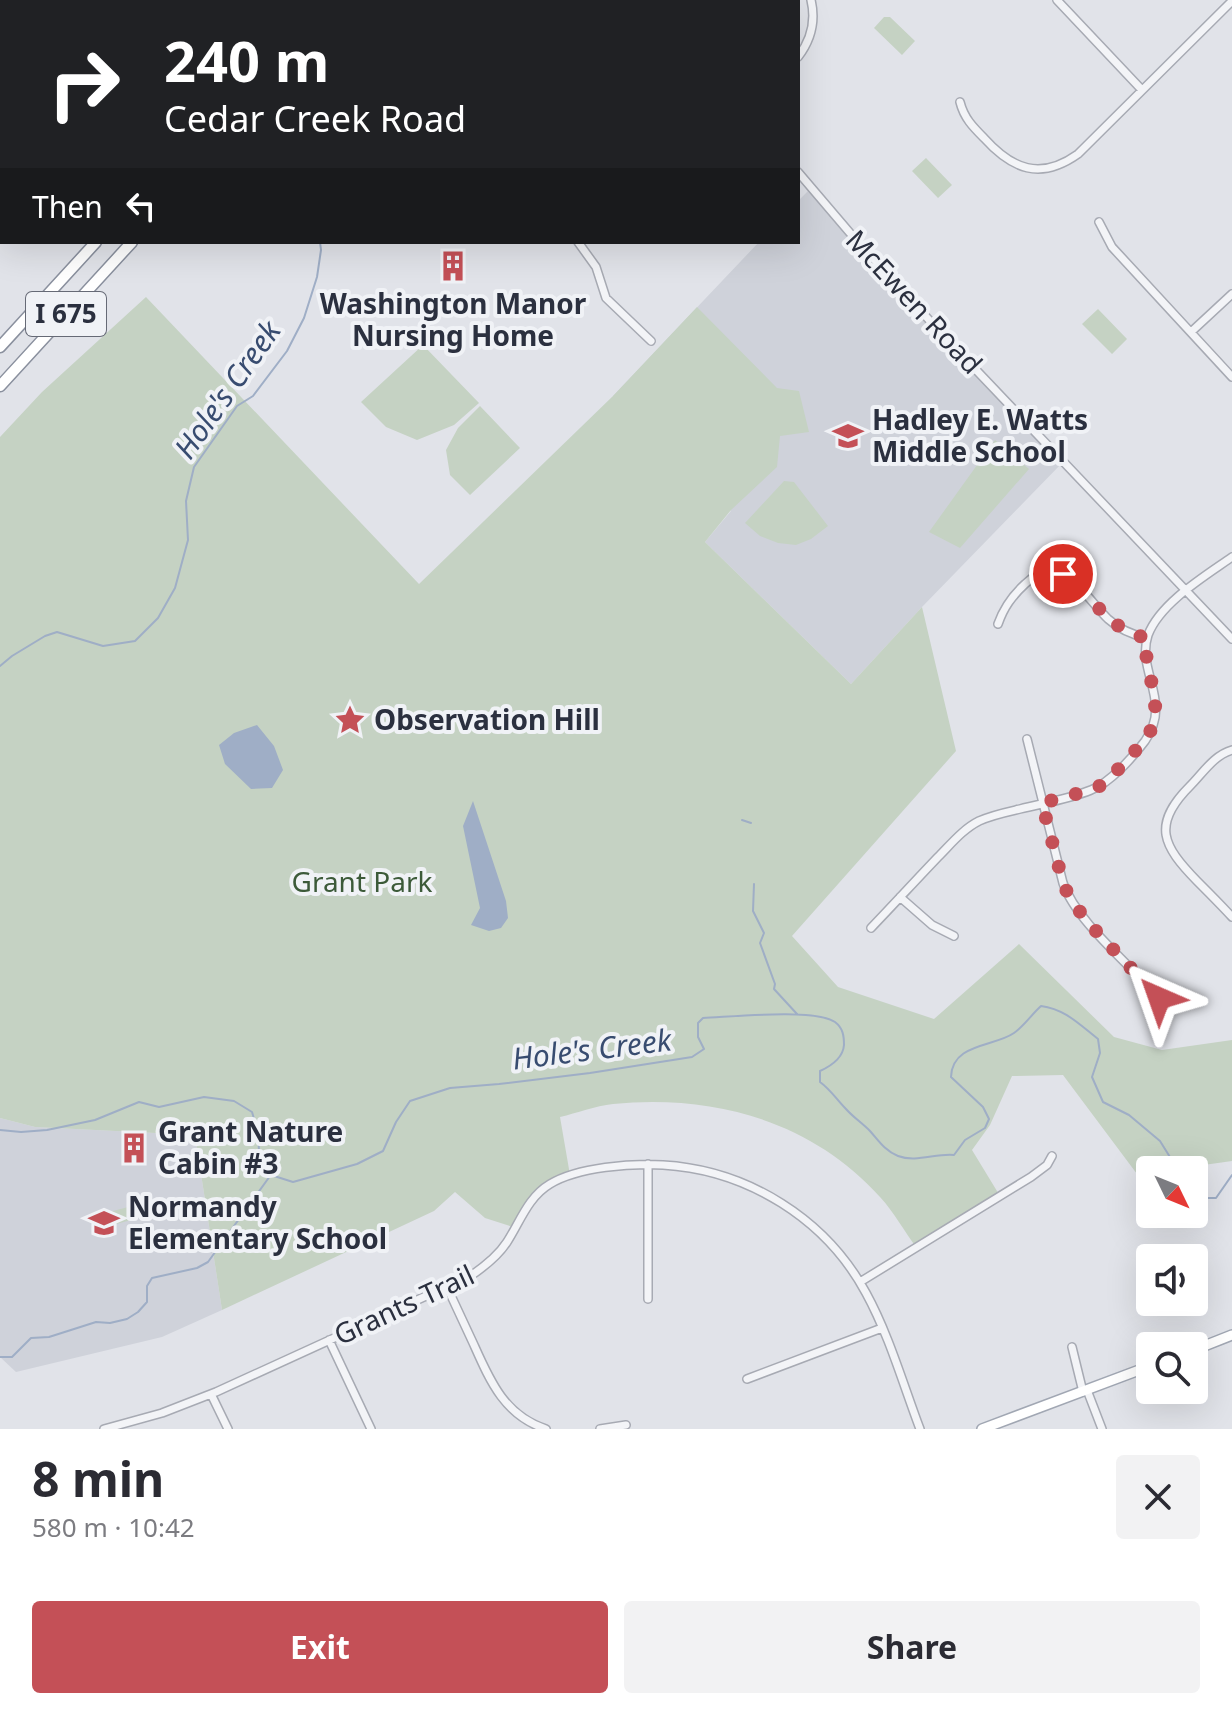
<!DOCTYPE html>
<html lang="en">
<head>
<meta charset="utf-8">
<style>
  body { margin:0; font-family:"Noto Sans",sans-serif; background:#f2f2f3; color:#2b2b33; height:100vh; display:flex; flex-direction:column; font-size:30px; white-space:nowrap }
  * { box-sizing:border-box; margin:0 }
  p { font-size:26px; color:#7c7c81 }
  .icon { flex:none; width:44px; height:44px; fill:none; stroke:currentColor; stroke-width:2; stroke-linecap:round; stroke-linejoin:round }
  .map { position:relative; height:1429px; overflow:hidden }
  .side { display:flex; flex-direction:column; background:#fff; flex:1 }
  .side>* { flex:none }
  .banner { position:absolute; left:0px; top:0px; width:800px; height:244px; box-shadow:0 8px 32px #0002; background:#202124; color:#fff; overflow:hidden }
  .needle { width:52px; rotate:133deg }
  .fabs { position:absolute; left:1136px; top:1156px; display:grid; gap:16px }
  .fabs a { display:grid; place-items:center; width:72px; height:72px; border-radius:8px; background:#fff; box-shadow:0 8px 32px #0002; font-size:40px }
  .pin { position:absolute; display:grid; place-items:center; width:68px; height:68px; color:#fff; margin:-34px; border:4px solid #fff; border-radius:50%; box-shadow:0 2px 8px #0007 }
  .me { position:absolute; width:88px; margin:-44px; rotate:317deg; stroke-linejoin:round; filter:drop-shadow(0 0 6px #0008) }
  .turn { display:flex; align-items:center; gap:28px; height:168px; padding:0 32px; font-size:36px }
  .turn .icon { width:104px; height:104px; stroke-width:2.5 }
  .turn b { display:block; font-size:56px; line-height:68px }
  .then { display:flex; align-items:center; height:76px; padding:0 32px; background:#0003; gap:16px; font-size:30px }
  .round { display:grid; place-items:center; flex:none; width:84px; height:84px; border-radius:8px; background:#f2f2f3 }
  .head { display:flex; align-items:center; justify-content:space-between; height:136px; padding:0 32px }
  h1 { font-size:48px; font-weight:700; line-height:60px }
  .primary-button { display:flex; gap:16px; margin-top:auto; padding:16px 32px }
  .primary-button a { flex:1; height:92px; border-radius:8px; background:#c45057; color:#fff; font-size:32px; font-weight:700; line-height:92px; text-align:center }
  .primary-button a+a { background:#f2f2f3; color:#2b2b33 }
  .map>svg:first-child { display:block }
  .built { fill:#cfd2da }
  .green { fill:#c5d2c3 }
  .water { fill:#9faec6 }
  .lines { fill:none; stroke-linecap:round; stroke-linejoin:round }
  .stream { stroke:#9faec6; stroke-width:2 }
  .minor-casing { stroke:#a7aab3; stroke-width:10 }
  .major-casing { stroke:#a1a7b3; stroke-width:12 }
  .highway-casing { stroke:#8a909e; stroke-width:13 }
  .minor { stroke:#f3f4f7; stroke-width:7 }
  .major { stroke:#fff; stroke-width:9 }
  .highway { stroke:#fff; stroke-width:10 }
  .route { stroke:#c45057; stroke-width:14; stroke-dasharray:0 25.2 }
  .labels { text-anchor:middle; stroke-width:8; stroke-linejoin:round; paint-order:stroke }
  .shield { fill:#f0f2f6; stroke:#666a76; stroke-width:2 }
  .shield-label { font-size:26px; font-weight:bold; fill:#2b303f }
  .street-label { font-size:28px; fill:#2b303f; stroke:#f0f2f6 }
  .poi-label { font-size:28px; font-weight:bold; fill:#2b303f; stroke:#f0f2f6; text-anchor:start }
  .park-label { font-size:28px; fill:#3c5a39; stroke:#f0f2f6 }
  .water-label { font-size:30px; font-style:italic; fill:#384c70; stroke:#f0f2f6 }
</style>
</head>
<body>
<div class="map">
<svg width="1232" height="1429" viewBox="0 0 1232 1429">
  <rect width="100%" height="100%" fill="#e1e3e9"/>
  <!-- built -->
  <path class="built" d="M811,188L850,233L1064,461L922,607L851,684L705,542L731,511L613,396L759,242H798V201Z
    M0,1118L35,1127L195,1135L222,1310L162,1337L16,1372L0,1357Z"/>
  <!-- green -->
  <path class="green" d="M884,17H890L915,41L902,55L874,28Z
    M926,158L952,185L938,198L912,171Z
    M146,297L419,584L613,396L697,307L777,388L799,391L809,432L780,436L777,467L731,510L705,542L851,684L922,607L956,751L792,936L838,987L934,1019L1019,944L1114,1037L1162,1050L1232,1040V1161L1168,1170H1150V1172L1137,1174L1063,1075L1012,1076L990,1125L972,1150L1000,1196L916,1247C904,1231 894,1212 880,1197C812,1121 713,1094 613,1104C595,1106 577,1113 560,1117L570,1175L543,1189L516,1228L485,1218L455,1192L434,1211L222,1310L195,1135L35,1127L0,1118V437L42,392Z
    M1098,309L1127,339L1112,354L1082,324Z
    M423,345L479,403L454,425L417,440L386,427L361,402Z
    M480,406L520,448L470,495L450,475L446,450L458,428Z
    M995,440L1029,469L960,548L929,532Z
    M784,481L794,482L828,526L811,539L796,545L778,543L760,536L745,523Z
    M128,1207L131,1220L102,1228L98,1215Z"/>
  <!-- water -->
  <path class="water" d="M257,725L274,746L283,770L272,788L251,789L225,764L219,745L234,733Z
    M473,801L506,901L508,918L501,928L489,931L471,925L480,908L463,826Z"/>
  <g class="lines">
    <!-- stream -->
    <path class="stream" d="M466,2L467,0
      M0,666L12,656L45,636L57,632L103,646L135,641L158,618L175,588L188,540L186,501L194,467L237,406L253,396L287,351L304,318L317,277L321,250L320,242
      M742,820L751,823
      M754,884L753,911L764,933L760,943L775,984L774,989L797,1014
      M0,1130L21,1132L47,1130L95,1120L139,1102L159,1107L204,1097L234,1101L252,1112L258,1132L259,1151L271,1175L293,1182L357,1164L383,1151L396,1122L410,1101L450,1088L499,1084L590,1073L692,1057L704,1049L698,1037V1023L703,1018C730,1017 814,1008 835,1022C843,1028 844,1036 844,1045C843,1058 831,1066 820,1071V1082C831,1090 837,1100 846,1109C853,1117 862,1123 870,1131C878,1140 885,1151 898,1156C916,1163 936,1153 954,1155L965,1140L985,1128L989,1119L983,1107L951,1077C952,1043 994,1047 1014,1033C1024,1026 1032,1014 1041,1006C1065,1009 1080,1025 1098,1039L1100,1053L1092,1077L1103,1102L1129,1115L1160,1141L1178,1170
      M1194,1192L1204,1198H1216L1232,1175
      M0,1357H12L31,1338L49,1337L96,1322L110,1323L127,1319L138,1312L147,1302V1286L152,1278L197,1268L208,1262L270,1176"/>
    <!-- minor casing -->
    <g class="minor-casing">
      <path id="minor" d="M641,0L642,2
        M1057,0L1142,90
        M24,2V0
        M167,2L169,0
        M584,2L585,0
        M0,55L2,52
        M798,57C811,40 816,21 811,0
        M960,102C964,118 973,127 984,138C1012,169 1040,181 1078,154L1232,1
        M798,172L850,233L940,332L1232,639
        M1099,222L1112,247L1232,377
        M578,242L596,267L606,298L651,341
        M1191,332L1232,294
        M998,624C1004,607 1012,596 1025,584C1061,549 1085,597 1108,619C1119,629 1133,635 1147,638
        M1027,739L1063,883C1077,923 1131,965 1159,998
        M1232,750C1214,755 1203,773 1190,786C1151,825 1163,846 1197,881C1209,893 1221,905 1232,917
        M900,897L932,925L954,936
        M871,928C894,904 916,880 938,857C951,844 963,829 979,821C992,815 1007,812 1020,809C1044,803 1069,799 1091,790C1110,783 1133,757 1145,741C1173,701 1136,672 1148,635C1160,603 1205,576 1232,557
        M648,1164V1299
        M860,1282L1031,1177L1047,1165L1052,1156
        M447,1287C456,1306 465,1326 474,1345C490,1381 505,1416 546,1429
        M329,1340L371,1429
        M1072,1347L1083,1392
        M747,1379L882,1328
        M1087,1390L1102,1429
        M211,1394L228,1429
        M104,1429L162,1413L216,1392L472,1275C485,1266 498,1256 507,1242C520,1222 528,1197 550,1184C578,1167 632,1163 663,1165C748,1170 826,1219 866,1293C889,1335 903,1384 920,1429
        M600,1429L626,1425"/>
    </g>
    <!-- major casing -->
    <g class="major-casing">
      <path id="major" d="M1194,1350L1232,1335
        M982,1429L1150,1366"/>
    </g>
    <!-- highway casing -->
    <g class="highway-casing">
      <path id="highway" d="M314,2L315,0
        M349,2L351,0
        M0,347L96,242
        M0,386L132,242"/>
    </g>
    <!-- minor -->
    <use href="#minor" class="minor"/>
    <!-- major -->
    <use href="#major" class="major"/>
    <!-- highway -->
    <use href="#highway" class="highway"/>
  </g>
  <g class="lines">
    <!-- route -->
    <path class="route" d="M1063,574C1095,596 1105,629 1147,638C1141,675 1168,699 1147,738L1109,779L1098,787L1091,790L1042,803L1063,883L1071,901L1096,931L1159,998"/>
  </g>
  <!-- icons -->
  <defs>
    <g id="building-bare" transform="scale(2.4)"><path d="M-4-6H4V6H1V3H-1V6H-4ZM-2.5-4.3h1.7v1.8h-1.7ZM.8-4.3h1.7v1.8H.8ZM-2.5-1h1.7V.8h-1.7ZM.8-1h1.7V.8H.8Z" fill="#c45057" stroke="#f0f2f6" stroke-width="2.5" paint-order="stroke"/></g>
    <g id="school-bare" transform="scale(2.4)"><path d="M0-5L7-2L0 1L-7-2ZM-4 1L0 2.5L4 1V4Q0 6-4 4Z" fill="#c45057" stroke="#f0f2f6" stroke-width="2.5" paint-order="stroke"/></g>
    <g id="sight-bare" transform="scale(2.4)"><path d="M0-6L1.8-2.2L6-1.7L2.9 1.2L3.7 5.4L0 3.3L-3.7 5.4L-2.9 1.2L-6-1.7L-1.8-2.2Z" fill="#c45057" stroke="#f0f2f6" stroke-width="2.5" paint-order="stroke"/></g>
  </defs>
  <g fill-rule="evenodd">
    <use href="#building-bare" x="453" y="266"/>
    <use href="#school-bare" x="848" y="436"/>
    <use href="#sight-bare" x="350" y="720"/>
    <use href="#building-bare" x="134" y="1148"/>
    <use href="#school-bare" x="104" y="1223"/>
  </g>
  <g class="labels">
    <!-- shield labels -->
    <rect class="shield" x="26" y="292" width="80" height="44" rx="6"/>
    <g class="shield-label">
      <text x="66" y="323">I 675</text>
    </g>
    <!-- street labels -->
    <g class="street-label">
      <text transform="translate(914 302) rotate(47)" y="10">McEwen Road</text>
      <text transform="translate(404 1305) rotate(-25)" y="10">Grants Trail</text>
    </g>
    <!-- poi labels -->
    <g class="poi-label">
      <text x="453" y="314" text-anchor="middle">Washington Manor<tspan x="453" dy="32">Nursing Home</tspan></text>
      <text x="872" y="430">Hadley E. Watts<tspan x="872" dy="32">Middle School</tspan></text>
      <text x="374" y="730">Observation Hill</text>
      <text x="158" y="1142">Grant Nature<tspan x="158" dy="32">Cabin #3</tspan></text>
      <text x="128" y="1217">Normandy<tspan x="128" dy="32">Elementary School</tspan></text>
    </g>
    <!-- park labels -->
    <g class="park-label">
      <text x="362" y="892">Grant Park</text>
    </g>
    <!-- water labels -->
    <g class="water-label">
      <text transform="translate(228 390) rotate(-55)" y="10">Hole's Creek</text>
      <text transform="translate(592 1050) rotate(-7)" y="10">Hole's Creek</text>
    </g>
  </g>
</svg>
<div class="fabs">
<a><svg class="needle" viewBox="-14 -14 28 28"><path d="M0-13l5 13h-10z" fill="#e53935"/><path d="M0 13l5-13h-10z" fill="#7c7c81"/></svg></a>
<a><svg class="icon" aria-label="sound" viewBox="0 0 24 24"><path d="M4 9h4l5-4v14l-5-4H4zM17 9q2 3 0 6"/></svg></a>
<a><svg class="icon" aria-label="search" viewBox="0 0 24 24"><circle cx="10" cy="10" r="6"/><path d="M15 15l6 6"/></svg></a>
</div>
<div class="pin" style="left:1063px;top:574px;background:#d93025"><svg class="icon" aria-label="arrive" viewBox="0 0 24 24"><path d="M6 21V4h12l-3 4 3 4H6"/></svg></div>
<svg class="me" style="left:1159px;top:998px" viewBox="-20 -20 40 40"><path d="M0-17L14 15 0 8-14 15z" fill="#c45057" stroke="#fff" stroke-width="4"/></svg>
<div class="banner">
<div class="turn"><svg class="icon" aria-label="right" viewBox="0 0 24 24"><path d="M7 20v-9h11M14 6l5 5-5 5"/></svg><div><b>240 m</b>Cedar Creek Road</div></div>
<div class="then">Then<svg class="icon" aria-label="left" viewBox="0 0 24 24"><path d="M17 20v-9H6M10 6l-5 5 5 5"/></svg></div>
</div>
</div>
<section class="side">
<div class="head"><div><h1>8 min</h1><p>580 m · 10:42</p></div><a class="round"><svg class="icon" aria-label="close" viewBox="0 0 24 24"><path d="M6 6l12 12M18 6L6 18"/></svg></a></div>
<div class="primary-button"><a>Exit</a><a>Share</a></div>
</section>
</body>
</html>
